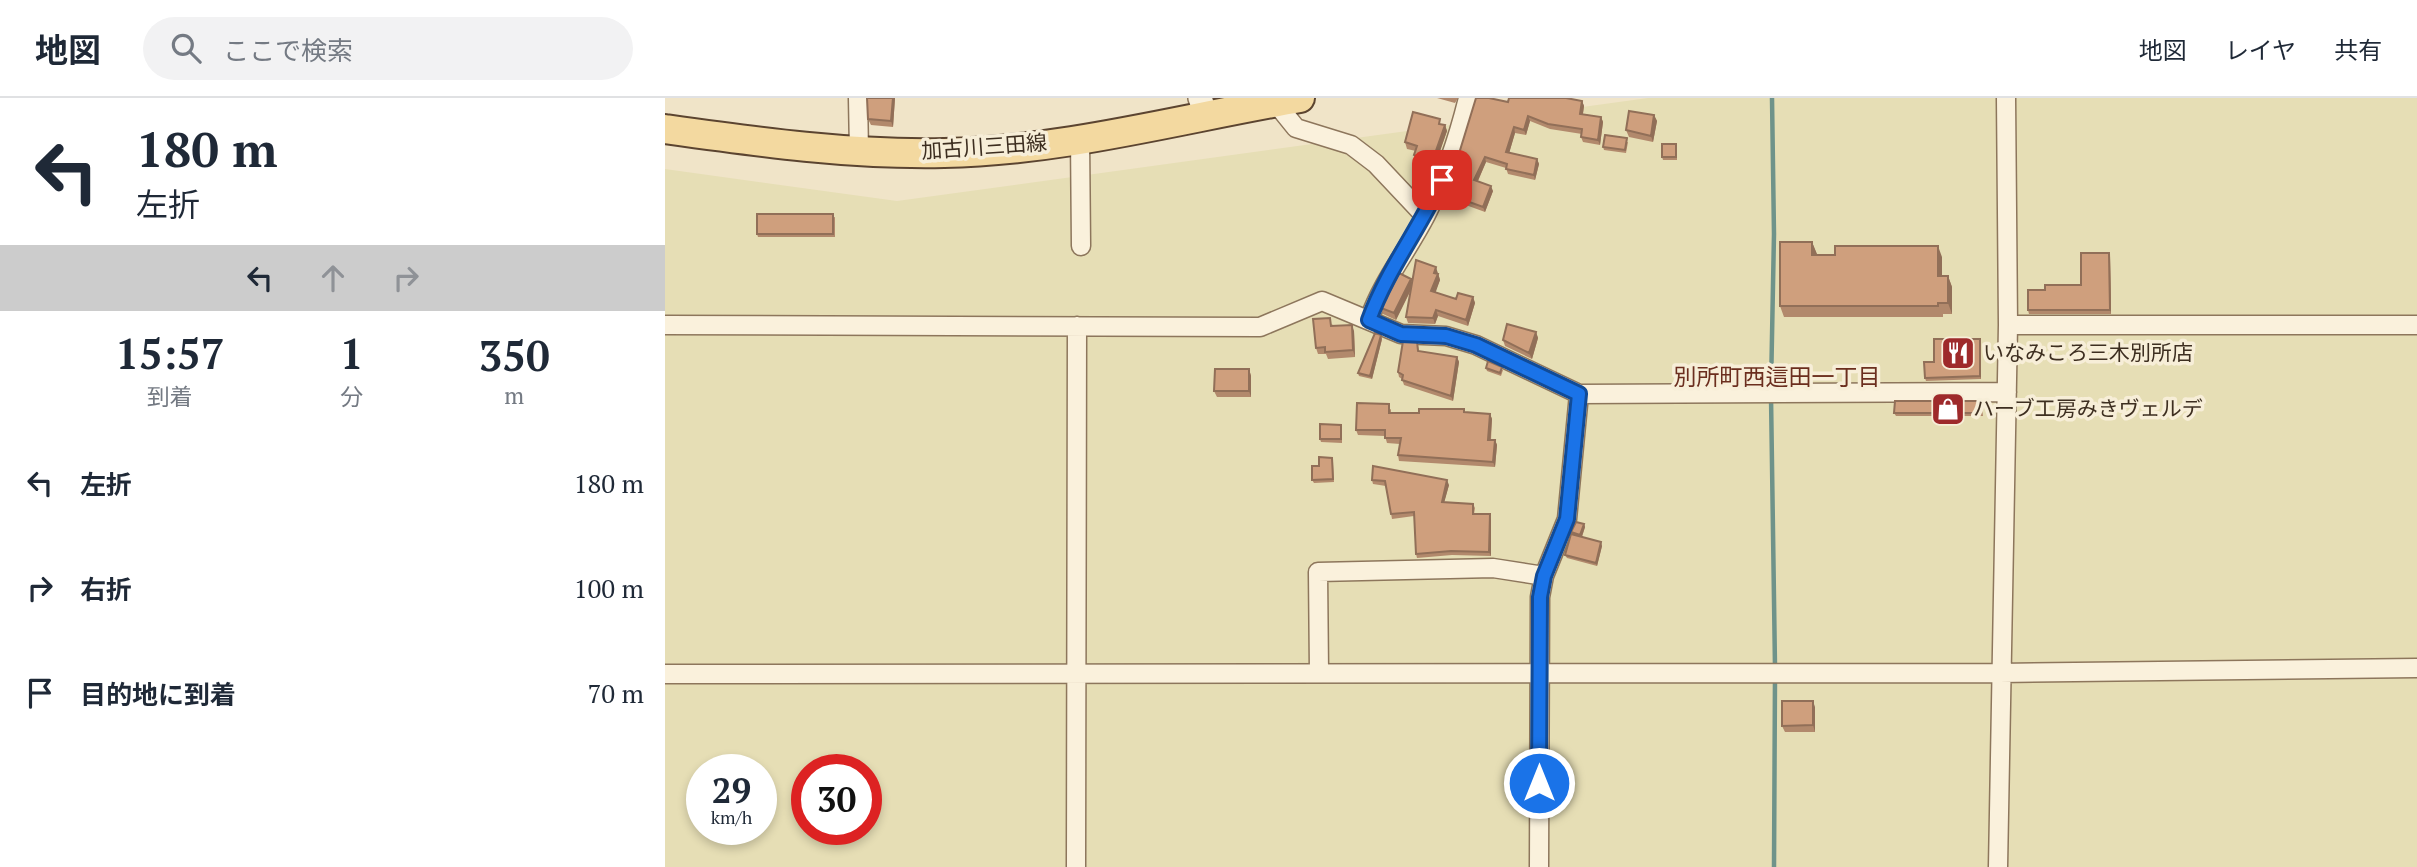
<!DOCTYPE html>
<html lang="ja">
<head>
<meta charset="utf-8">
<style>
  body { margin:0; font-family:"PT Serif","Noto Sans JP",serif; background:#f2f2f3; color:#1f2937; height:100vh; display:flex; flex-direction:column; font-size:26px; white-space:nowrap }
  * { box-sizing:border-box; margin:0 }
  p { font-size:23px; color:#747a83 }
  .icon { flex:none; width:38px; height:38px; fill:none; stroke:currentColor; stroke-width:2; stroke-linecap:round; stroke-linejoin:round }
  .map { position:relative; flex:1; overflow:hidden }
  .drawer { display:flex; flex-direction:column; background:#fff; width:665px }
  .drawer>* { flex:none }
  .guide { background:#fff; color:#1f2937; overflow:hidden }
  .speed { position:absolute; left:21px; top:656px; display:flex; gap:14px; font-size:35px; font-weight:700; text-align:center }
  .speed>* { display:grid; place-content:center; width:91px; height:91px; border-radius:50%; background:#fff; box-shadow:0 4px 10px #0003; line-height:1 }
  .speed small { font-size:18px; font-weight:400 }
  .speed .limit { border:10px solid #d22; background:#fff; color:#111 }
  .pin { position:absolute; display:grid; place-items:center; width:60px; height:60px; color:#fff; margin:-30px; border-radius:14px; box-shadow:0 4px 10px #0006 }
  .me { position:absolute; width:77px; margin:-38px; rotate:0deg; stroke-linejoin:round; filter:drop-shadow(0 0 5px #0008) }
  .turn { display:flex; align-items:center; gap:24px; height:147px; padding:0 21px; font-size:32px }
  .turn .icon { width:91px; height:91px; stroke-width:2.5 }
  .turn b { display:block; font-size:49px; line-height:60px }
  .lanes { display:flex; align-items:center; height:66px; padding:0 21px; background:#0003; justify-content:center; gap:35px; direction:ltr }
  .lanes .off { opacity:.35 }
  .eta { display:flex; justify-content:space-evenly; align-items:center; height:119px; text-align:center }
  .eta b { font-size:42px; font-weight:800; line-height:49px }
  ul { padding:0; list-style:none }
  li { display:flex; align-items:center; gap:21px; height:105px; padding:0 21px }
  li div { flex:1 }
  li b { display:block; font-size:26px }
  li em { font-style:normal }
  header { display:flex; align-items:center; gap:42px; box-sizing:border-box; height:98px; padding:0 35px; background:#fff; border-bottom:2px solid #e0e1e3 }
  header strong { font-size:33px }
  nav { display:flex; gap:38px; margin-inline-start:auto; font-size:24px }
  .search { width:490px; height:63px; background:#f2f2f3; display:flex; align-items:center; gap:18px; box-sizing:border-box; padding:0 24px; border-radius:38px; color:#747a83; font-size:26px }
  main { display:flex; flex:1; min-height:0 }
  .map>svg:first-child { display:block }
  .farmland { fill:#e6deb5; fill-rule:evenodd }
  .lines { fill:none; stroke-linecap:round; stroke-linejoin:round }
  .stream { stroke:#6f938a; stroke-width:4.5 }
  .minor-casing { stroke:#8d765c; stroke-width:21 }
  .tertiary-casing { stroke:#8d765c; stroke-width:26 }
  .primary-casing { stroke:#5b4430; stroke-width:32 }
  .minor { stroke:#faf1dc; stroke-width:18 }
  .tertiary { stroke:#faf1dc; stroke-width:23 }
  .primary { stroke:#f3d9a0; stroke-width:28 }
  .wall { fill:#b2896c }
  .shaded-wall { fill:#916f58 }
  .building { fill:#cf9f7d; stroke:#916f58; stroke-width:2 }
  .route-casing { stroke:#114b97; stroke-width:18 }
  .route { stroke:#1a73e8; stroke-width:12 }
  .labels { text-anchor:middle; stroke-width:7; stroke-linejoin:round; paint-order:stroke }
  .street-label { font-size:21px; fill:#3d2e20; stroke:#f7eed8 }
  .poi-label { font-size:21px; fill:#3d2e20; stroke:#f7eed8; text-anchor:start }
  .neighbourhood-label { font-size:23px; fill:#6b2e1e; stroke:#f7eed8 }
</style>
</head>
<body>
<header>
<strong>地図</strong>
<div class="search"><svg class="icon" aria-label="search" viewBox="0 0 24 24"><circle cx="10" cy="10" r="6"/><path d="M15 15l6 6"/></svg>ここで検索</div>
<nav><a>地図</a><a>レイヤ</a><a>共有</a></nav>
</header>
<main>
<section class="drawer">
<div class="guide">
<div class="turn"><svg class="icon" aria-label="left" viewBox="0 0 24 24"><path d="M17 20v-9H6M10 6l-5 5 5 5"/></svg><div><b>180 m</b>左折</div></div>
<div class="lanes"><svg class="icon" aria-label="left" viewBox="0 0 24 24"><path d="M17 20v-9H6M10 6l-5 5 5 5"/></svg><svg class="icon off" aria-label="ahead" viewBox="0 0 24 24"><path d="M12 20V5M6 11l6-6 6 6"/></svg><svg class="icon off" aria-label="right" viewBox="0 0 24 24"><path d="M7 20v-9h11M14 6l5 5-5 5"/></svg></div>
</div>
<div class="eta">
<div><b>15:57</b><p>到着</p></div>
<div><b>1</b><p>分</p></div>
<div><b>350</b><p>m</p></div>
</div>
<ul>
<li><svg class="icon" aria-label="left" viewBox="0 0 24 24"><path d="M17 20v-9H6M10 6l-5 5 5 5"/></svg><div><b>左折</b></div><em>180 m</em></li>
<li><svg class="icon" aria-label="right" viewBox="0 0 24 24"><path d="M7 20v-9h11M14 6l5 5-5 5"/></svg><div><b>右折</b></div><em>100 m</em></li>
<li><svg class="icon" aria-label="arrive" viewBox="0 0 24 24"><path d="M6 21V4h12l-3 4 3 4H6"/></svg><div><b>目的地に到着</b></div><em>70 m</em></li>
</ul>
</section>
<div class="map">
<svg width="1752" height="769" viewBox="0 0 1752 769">
  <rect width="100%" height="100%" fill="#f0e4c8"/>
  <!-- farmland -->
  <path class="farmland" d="M983,0H1752V769H0V71L232,103ZM37,672H96V732H37ZM142,672H201V732H142Z"/>
  <g class="lines">
    <!-- stream -->
    <path class="stream" d="M1106,290L1109,136L1107,0
      M1106,298L1110,569
      M1109,769L1110,578"/>
    <!-- minor casing -->
    <g class="minor-casing">
      <path id="minor" d="M193,0L194,53
        M610,4L631,30L686,47L711,66L760,118
        M415,40L416,148
        M704,222C718,182 742,154 761,117C780,79 793,41 803,0
        M0,227L595,229L657,203L736,236L781,238L811,247L914,296L1342,294
        M1343,227H1752
        M654,574L653,474L828,470L879,478
        M0,576L1335,575L1752,570
        M411,769L412,228
        M874,769L875,499L879,478L902,421L914,296
        M1333,769L1343,227L1341,0"/>
    </g>
    <!-- tertiary casing -->
    <g class="tertiary-casing">
      <path id="tertiary" d="M535,0L541,17"/>
    </g>
    <!-- primary casing -->
    <g class="primary-casing">
      <path id="primary" d="M0,31C93,44 185,57 279,55C399,53 518,20 635,0"/>
    </g>
    <!-- minor -->
    <use href="#minor" class="minor"/>
    <!-- tertiary -->
    <use href="#tertiary" class="tertiary"/>
    <!-- primary -->
    <use href="#primary" class="primary"/>
  </g>
  <!-- wall -->
  <path class="wall" d="M202,0H230L228,29L206,27L203,21Z
    M772,0H793L790,5Z
    M917,3L919,8L918,16L936,19L938,24L935,47L918,44L916,39L917,36L885,31L865,23L861,37L850,35L844,55L872,61L874,66L870,82L843,76L841,70L821,64L813,83L828,93L820,114L787,102L785,97L792,78L789,72L843,4Z
    M989,17L992,23L988,44L964,39L961,32Z
    M777,26L780,27L782,33L769,70L752,64L749,57L751,53L742,51L740,44Z
    M963,44L961,55L939,52L938,49Z
    M1012,49V62H998L997,59Z
    M170,119V139H93L92,136Z
    M1147,144L1152,157L1277,159V178H1283L1287,189V216H1278V219H1119L1115,208Z
    M1444,155L1445,158L1446,216H1364L1363,212L1380,192L1416,187Z
    M773,175L775,182L770,194L791,201L808,199L810,205L803,228L773,218L770,226L743,225L741,219L746,192L731,222L718,216L716,210L747,184Z
    M667,226L668,228L689,233L690,259L663,261L661,256H653L651,250Z
    M871,234L873,240L867,261L840,248L838,242Z
    M717,241L707,281L694,278L693,275Z
    M752,243L754,253L792,259L794,264L788,303L739,287L737,281L734,279L733,274Z
    M1316,244V281L1261,283L1260,280L1269,264Z
    M821,270L838,272L836,278L822,273Z
    M584,271L586,278V299H552L549,293Z
    M1316,303L1318,318H1231L1229,315Z
    M726,311V315L800,314L825,316L827,321L826,342H830L832,347L830,369L734,363L733,357L735,346L722,345L720,338L693,337L691,332Z
    M677,330V345L656,344L655,341Z
    M667,360L668,364L669,384L649,385L647,382Z
    M707,382L784,387L779,404L808,406L810,410L809,416L826,421V458L787,457L752,460L751,456L749,418L727,421L721,388L708,386Z
    M919,426L920,429L917,439L937,448L932,468L902,460L900,457L907,437L906,434Z
    M1150,609V634H1120L1117,628Z"/>
  <!-- shaded-wall -->
  <path class="shaded-wall" d="M228,0H230L228,29L226,23Z
    M917,3L919,8L917,21L915,16Z
    M989,17L992,23L988,44L986,38Z
    M863,18L865,23L861,37L859,32Z
    M936,19L938,24L935,47L933,42Z
    M780,27L782,33L769,70L767,64Z
    M849,29L850,35L843,59L841,54Z
    M820,59L821,64L811,87L809,82Z
    M872,61L874,66L870,82L869,77Z
    M826,88L828,93L820,114L818,109Z
    M1147,144L1152,156V168L1147,157Z
    M1273,148L1277,159V189L1273,178Z
    M1444,155L1445,158L1446,216L1445,212Z
    M771,169L775,182L769,199L766,193L769,175Z
    M1283,178L1287,189V216L1283,205Z
    M746,181L748,187L731,222L729,215Z
    M808,199L810,205L803,228L801,222Z
    M771,212L773,218L770,226L768,220Z
    M687,227L689,233L690,259L688,252Z
    M871,234L873,240L867,261L864,255Z
    M716,237L717,241L707,281L705,278Z
    M1315,241L1316,244V281L1315,278Z
    M792,259L794,264L788,303L786,298Z
    M584,271L586,278V299L584,293Z
    M825,316L827,321L825,347L823,342Z
    M830,342L832,347L830,369L828,364Z
    M782,382L784,387L778,409L777,404Z
    M825,416L826,421V458L824,454Z
    M919,426L920,429L916,441L915,437Z
    M936,444L937,448L932,468L931,465Z
    M1148,603L1150,609V634L1148,627Z"/>
  <!-- building -->
  <path class="building" d="M202,0H228L226,23L203,21Z
    M811,0H824L843,4L844,0H901L917,3L915,16L936,19L933,42L916,39L917,31L883,26L863,18L859,32L849,29L841,54L872,61L869,77L841,71L842,66L820,59L809,82L826,88L818,109L785,97L794,74L789,72Z
    M964,13L989,17L986,38L961,32Z
    M748,14L775,21L774,26L780,27L767,64L749,57L752,48L740,44Z
    M940,37L962,40L960,52L938,49Z
    M997,46H1011V59H997Z
    M92,116H168V136H92Z
    M1115,144H1147V157H1170V148H1273V178H1283V205H1273V208H1115Z
    M1416,155H1444L1445,212H1363V192H1380V187H1416Z
    M751,162L771,169L769,175L773,176L766,193L791,201L793,195L808,199L801,222L771,212L768,220L741,219Z
    M734,175L746,181L729,215L716,210Z
    M665,220L666,228L687,227L688,252L660,254V249L651,250L648,221Z
    M842,226L871,234L864,255L838,242Z
    M710,235L716,237L705,278L693,275Z
    M1269,241H1315V278L1260,280L1259,264H1269Z
    M738,243H752L753,253L792,259L786,298L737,282L738,277L733,274Z
    M823,263L837,269L835,275L821,270Z
    M550,271H584V293H549Z
    M1230,303H1316V315H1229Z
    M692,305L724,306V315H754V311H799V314L825,316L823,342H830L828,364L733,357L736,340H720V332H691Z
    M655,326L676,327V341H655Z
    M654,359L667,360L668,381L647,382V368H654Z
    M708,368L782,382L777,404L808,406V416H825L824,454L786,453L751,456L749,414L726,416L720,383L707,382Z
    M911,424L919,426L915,437L906,434Z
    M906,436L936,444L931,465L900,457Z
    M1117,603H1148V627L1117,628Z"/>
  <g class="lines">
    <!-- route casing -->
    <g class="route-casing">
      <path id="route" d="M777,82C755,130 722,172 704,222L736,236L781,238L811,247L914,296L902,421L879,478L875,499L874,685"/>
    </g>
    <!-- route -->
    <use href="#route" class="route"/>
  </g>
  <!-- icons -->
  <defs>
    <g id="restaurant-square" transform="scale(1.75)"><rect x="-9" y="-9" width="18" height="18" rx="4" fill="#9e2a2b" stroke="#f7eed8"/><path d="M-5-6h1v4h1v-4h1v4h1v-4h1v5L-1.5 .5V6h-2V.5L-5-1ZM5-6V6H3V1.5H1.5Q1.5-4 5-6Z" fill="#fff"/></g>
    <g id="shop-square" transform="scale(1.75)"><rect x="-9" y="-9" width="18" height="18" rx="4" fill="#9e2a2b" stroke="#f7eed8"/><path d="M-5-2.5h2.3a2.7 3.5 0 0 1 5.4 0H5L5.5 6h-11ZM-1.5-2.5h3a1.5 2.3 0 0 0-3 0Z" fill="#fff"/></g>
  </defs>
  <g fill-rule="evenodd">
    <use href="#restaurant-square" x="1293" y="255"/>
    <use href="#shop-square" x="1283" y="311"/>
  </g>
  <g class="labels">
    <!-- street labels -->
    <g class="street-label">
      <text transform="translate(319 49) rotate(-4)" y="7">加古川三田線</text>
    </g>
    <!-- poi labels -->
    <g class="poi-label">
      <text x="1318" y="262">いなみころ三木別所店</text>
      <text x="1308" y="318">ハーブ工房みきヴェルデ</text>
    </g>
    <!-- neighbourhood labels -->
    <g class="neighbourhood-label">
      <text x="1112" y="287">別所町西這田一丁目</text>
    </g>
  </g>
</svg>
<div class="speed"><div>29<small>km/h</small></div><div class="limit">30</div></div>
<div class="pin" style="left:777px;top:82px;background:#d93025"><svg class="icon" aria-label="arrive" viewBox="0 0 24 24"><path d="M6 21V4h12l-3 4 3 4H6"/></svg></div>
<svg class="me" style="left:874px;top:685px" viewBox="-20 -20 40 40"><circle r="17" fill="#1a73e8" stroke="#fff" stroke-width="3"/><path d="M0-11L8 9 0 5-8 9z" fill="#fff"/></svg>
</div>
</main>
</body>
</html>
